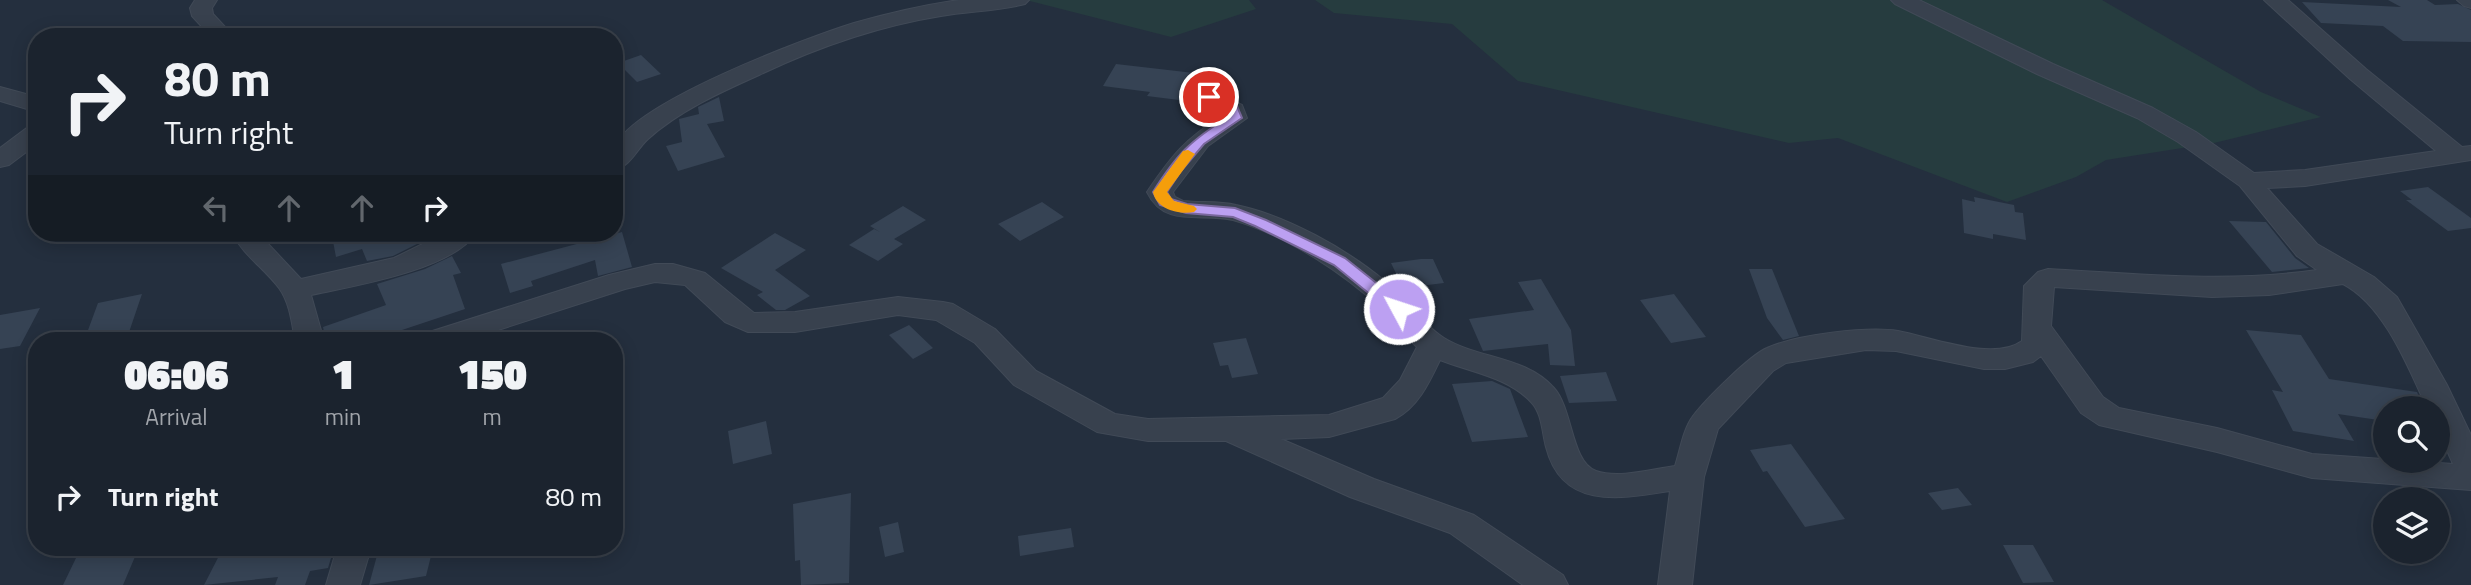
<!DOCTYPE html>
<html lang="en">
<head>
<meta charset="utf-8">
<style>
  body { margin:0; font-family:"Titillium Web",sans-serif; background:#242b36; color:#f1f3f6; height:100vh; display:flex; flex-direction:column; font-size:26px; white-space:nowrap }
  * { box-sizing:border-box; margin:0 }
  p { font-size:23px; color:#a0a4aa }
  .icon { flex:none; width:38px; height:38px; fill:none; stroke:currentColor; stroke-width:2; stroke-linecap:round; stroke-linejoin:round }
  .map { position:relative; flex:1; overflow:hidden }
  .side { position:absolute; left:28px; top:332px; width:595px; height:224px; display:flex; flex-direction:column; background:#1b232e; border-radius:28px; box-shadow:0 4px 18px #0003,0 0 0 2px #39404a }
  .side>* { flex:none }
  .banner { position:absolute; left:28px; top:28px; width:595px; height:214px; border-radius:28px; box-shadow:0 4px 18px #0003,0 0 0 2px #39404a; background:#1b232e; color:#f1f3f6; overflow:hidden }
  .buttons { position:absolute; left:2373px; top:396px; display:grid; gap:14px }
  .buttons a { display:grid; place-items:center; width:77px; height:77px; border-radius:50%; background:#1b232e; box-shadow:0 4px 18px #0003,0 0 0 2px #39404a; font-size:35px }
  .pin { position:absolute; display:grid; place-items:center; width:60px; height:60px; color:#fff; margin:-30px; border:4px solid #fff; border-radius:50%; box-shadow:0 2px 7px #0007 }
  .me { position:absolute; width:77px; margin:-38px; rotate:310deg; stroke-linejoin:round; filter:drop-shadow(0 0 5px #0008) }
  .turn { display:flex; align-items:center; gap:24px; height:147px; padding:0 21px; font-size:32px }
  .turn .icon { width:91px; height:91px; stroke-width:2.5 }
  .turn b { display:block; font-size:49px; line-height:60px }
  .lanes { display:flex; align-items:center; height:66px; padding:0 21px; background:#0003; justify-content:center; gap:35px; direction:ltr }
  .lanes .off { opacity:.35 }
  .eta { display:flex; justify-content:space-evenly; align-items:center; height:119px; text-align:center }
  .eta b { font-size:42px; font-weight:800; line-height:49px }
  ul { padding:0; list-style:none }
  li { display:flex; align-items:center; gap:21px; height:91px; padding:0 21px }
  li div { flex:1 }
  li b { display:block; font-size:26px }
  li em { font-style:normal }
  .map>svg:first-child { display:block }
  .green { fill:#263c3f }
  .building { fill:#364354 }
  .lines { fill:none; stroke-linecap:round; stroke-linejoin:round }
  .street-casing { stroke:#414a57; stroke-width:2 }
  .street { fill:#38414e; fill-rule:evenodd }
  .route { fill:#bca0f2; stroke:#7a689d; stroke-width:2 }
  .slow { fill:#f59e0b }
</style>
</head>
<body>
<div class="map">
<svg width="2471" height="585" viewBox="0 0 2471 585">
  <rect width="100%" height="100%" fill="#242f3e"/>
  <!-- green -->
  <path class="green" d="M1026,0H1249L1256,9L1171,37Z
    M1315,0H2102L2261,92L2321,117L2214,143L2106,160L2076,177L2007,202L1838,138L1789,143L1518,81L1452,24L1334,13Z"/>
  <!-- building -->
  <path class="building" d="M2388,0H2427L2435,5L2458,4L2471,10V42L2403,41L2383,26L2321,23L2302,2L2401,7Z
    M641,55L661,74L637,82L618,63Z
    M1116,64L1194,73L1186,86L1191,93L1187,101L1147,96L1150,92L1103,86Z
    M719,97L724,121L707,124L725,157L678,171L666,146L682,142L679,119L699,114L698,107Z
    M2428,187L2471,218V228L2448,231L2406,200H2412L2400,191Z
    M1974,197L2014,205L2015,212L2023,213L2026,240L1993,234V239L1964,233L1962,199L1975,202Z
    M1042,202L1064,217L1020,241L998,224Z
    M903,206L926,220L894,239L903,244L878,261L849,245L874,229L880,232L870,226Z
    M2229,221L2266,222L2295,258L2309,268L2272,272Z
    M622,232L632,267L598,276L595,260L531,281L533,286L510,293L501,264Z
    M343,233H439L393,256L367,261L362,249L336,257L332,236Z
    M775,233L806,250L775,270L810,296L785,310H776L757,295L763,292L721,268Z
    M452,256L461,273L453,275L465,309L369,341H326L323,327L386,305L377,284L425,269Z
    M1421,259H1433L1444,283L1403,288L1391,263Z
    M1749,269H1772L1799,336L1783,340L1767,318Z
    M1541,279L1571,330L1575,366L1550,365L1548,344L1483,351L1469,319L1534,310L1518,282Z
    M142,294L126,341H84L98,303Z
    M1674,294L1706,337L1671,343L1640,300Z
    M40,308L20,346L0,349V315Z
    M909,325L933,348L913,359L889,335Z
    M2246,330L2301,335L2329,379L2417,392L2424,408H2385V421L2338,414L2354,441L2293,431L2272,390L2283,392Z
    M1246,338L1258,374L1232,378L1228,365L1220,366L1213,343Z
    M1606,372L1617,401L1569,403L1560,376Z
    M1492,381L1510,389L1528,437L1472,442L1452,384Z
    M766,421L772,454L733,464L728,431Z
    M1791,444L1845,519L1805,527L1767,471L1763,472L1750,450Z
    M1958,488L1972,505L1942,510L1928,493Z
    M851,493L849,583L801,585L800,560L795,561L793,504Z
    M898,522L904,552L885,557L879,527Z
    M1071,528L1074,547L1020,556L1018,536Z
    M2003,545H2033L2054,582L2023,583Z
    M114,548L109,557L137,552L123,585H63L76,558L87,556L89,552Z
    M223,548H334L328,568L310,571L305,585H275L278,577L204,585Z
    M379,548H433L426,576L369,585Z"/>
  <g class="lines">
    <!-- street casing -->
    <g class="street-casing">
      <path id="street" d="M195,0H217L212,8L213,14L226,28L223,37H201L204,29L192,16L190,8Z
        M959,0H1029L1025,4C998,11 969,11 941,16C878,26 816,48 759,75C721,92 679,111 648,139C636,150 631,166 614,170C614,164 612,155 614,149C628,104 809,37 854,23C889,13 924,5 959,0Z
        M1891,0H1919L2053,64L2153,108L2196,132L2254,173L2305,170L2436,151L2350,79L2264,0H2288L2366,69L2462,147L2471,146V160L2305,186L2267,188L2317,244L2374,277L2397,297L2447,385L2471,435V490L2312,478L2217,452L2099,425L2081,413L2041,356L2033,362L2005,369H1984L1896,351L1866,350L1786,363L1773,371L1718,429L1704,477L1692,585H1658L1670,491C1620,499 1562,510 1546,447C1542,432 1542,413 1531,402C1508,377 1470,372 1440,360C1429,383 1418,407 1395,419L1329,437L1281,439L1374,479L1474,515L1563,575L1568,585H1523L1450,533L1350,497L1226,441H1148L1097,432L1014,385L975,343L936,320L898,315L795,332H748L725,322L685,285L655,282L625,289L464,341H418L423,334L609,275L655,264H673L705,273L754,313L795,312L898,297L943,302L953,304L995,329L1036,371L1115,414L1148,419L1329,415L1383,398L1400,380L1417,347C1405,336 1396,322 1384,311C1345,274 1286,235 1233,220C1201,212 1165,229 1147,192C1172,155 1185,139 1223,115L1204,105L1189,86L1198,71H1214L1217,76L1213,86L1220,95L1242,105L1247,118L1208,146L1173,192L1175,197L1183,201C1201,203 1219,201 1236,205C1286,215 1348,250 1386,282C1406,299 1422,324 1444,338C1478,359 1526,356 1554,388C1573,409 1571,462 1596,471C1619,479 1652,469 1675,466C1680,451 1683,429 1693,416C1705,400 1750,355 1767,348C1795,335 1868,326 1898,331C1931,337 1993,362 2022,341L2024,286L2038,272L2048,269C2138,274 2227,283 2317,270L2297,256L2240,186L2178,142L2137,118L2037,74L1895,4ZM2343,284C2384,305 2408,367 2427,408H2438V430L2453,464L2312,454L2217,428L2119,408L2103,397L2051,326L2054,287L2212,297L2269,295Z
        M2457,0H2471V8L2464,6Z
        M0,87L37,97V112L0,101Z
        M37,125V144L9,165L0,167V148L28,127Z
        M232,233H258L301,279L394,258L445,233H476C452,270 353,286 311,295L324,341H295C292,324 290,303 279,288C264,268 243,255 232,233Z
        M337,548H371L360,585H326Z"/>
    </g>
    <!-- street -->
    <use href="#street" class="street"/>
  </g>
  <!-- route -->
  <path class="route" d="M1209,93L1237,106L1242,118L1204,144L1181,171L1167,192L1171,199L1187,204L1235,208L1266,220L1345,258L1404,305L1407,309L1404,313H1393L1334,265L1255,226L1233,217L1186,213L1160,205L1153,192C1177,154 1190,141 1228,117L1227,111C1217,108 1208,105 1202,97Z"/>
  <!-- slow -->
  <path class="slow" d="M1188,150L1195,154L1167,192L1174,201L1194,206L1197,209L1194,212C1179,215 1156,209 1153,192L1183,151Z"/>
</svg>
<div class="buttons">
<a><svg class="icon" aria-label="search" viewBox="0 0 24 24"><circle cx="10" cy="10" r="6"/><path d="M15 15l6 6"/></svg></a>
<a><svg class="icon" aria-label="layers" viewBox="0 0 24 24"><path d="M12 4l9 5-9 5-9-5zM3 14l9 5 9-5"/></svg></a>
</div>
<div class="pin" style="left:1209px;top:97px;background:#d93025"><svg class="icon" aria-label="arrive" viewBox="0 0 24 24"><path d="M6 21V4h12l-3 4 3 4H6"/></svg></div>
<svg class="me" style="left:1399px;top:309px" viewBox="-20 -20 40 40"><circle r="17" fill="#bca0f2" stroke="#fff" stroke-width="3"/><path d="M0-11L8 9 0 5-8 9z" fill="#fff"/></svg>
<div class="banner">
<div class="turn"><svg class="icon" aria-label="right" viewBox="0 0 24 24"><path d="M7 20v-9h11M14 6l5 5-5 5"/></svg><div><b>80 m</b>Turn right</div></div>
<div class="lanes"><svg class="icon off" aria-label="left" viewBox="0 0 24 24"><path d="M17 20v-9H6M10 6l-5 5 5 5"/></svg><svg class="icon off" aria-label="ahead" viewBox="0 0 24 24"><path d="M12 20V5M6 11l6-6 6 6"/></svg><svg class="icon off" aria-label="ahead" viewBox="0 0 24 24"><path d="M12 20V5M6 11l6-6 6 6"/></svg><svg class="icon" aria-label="right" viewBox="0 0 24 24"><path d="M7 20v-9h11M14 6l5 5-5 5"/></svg></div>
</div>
<section class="side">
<div class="eta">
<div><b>06:06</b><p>Arrival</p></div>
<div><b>1</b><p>min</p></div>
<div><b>150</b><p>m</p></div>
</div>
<ul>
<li><svg class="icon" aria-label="right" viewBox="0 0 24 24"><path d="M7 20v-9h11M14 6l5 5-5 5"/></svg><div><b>Turn right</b></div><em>80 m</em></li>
</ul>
</section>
</div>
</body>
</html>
